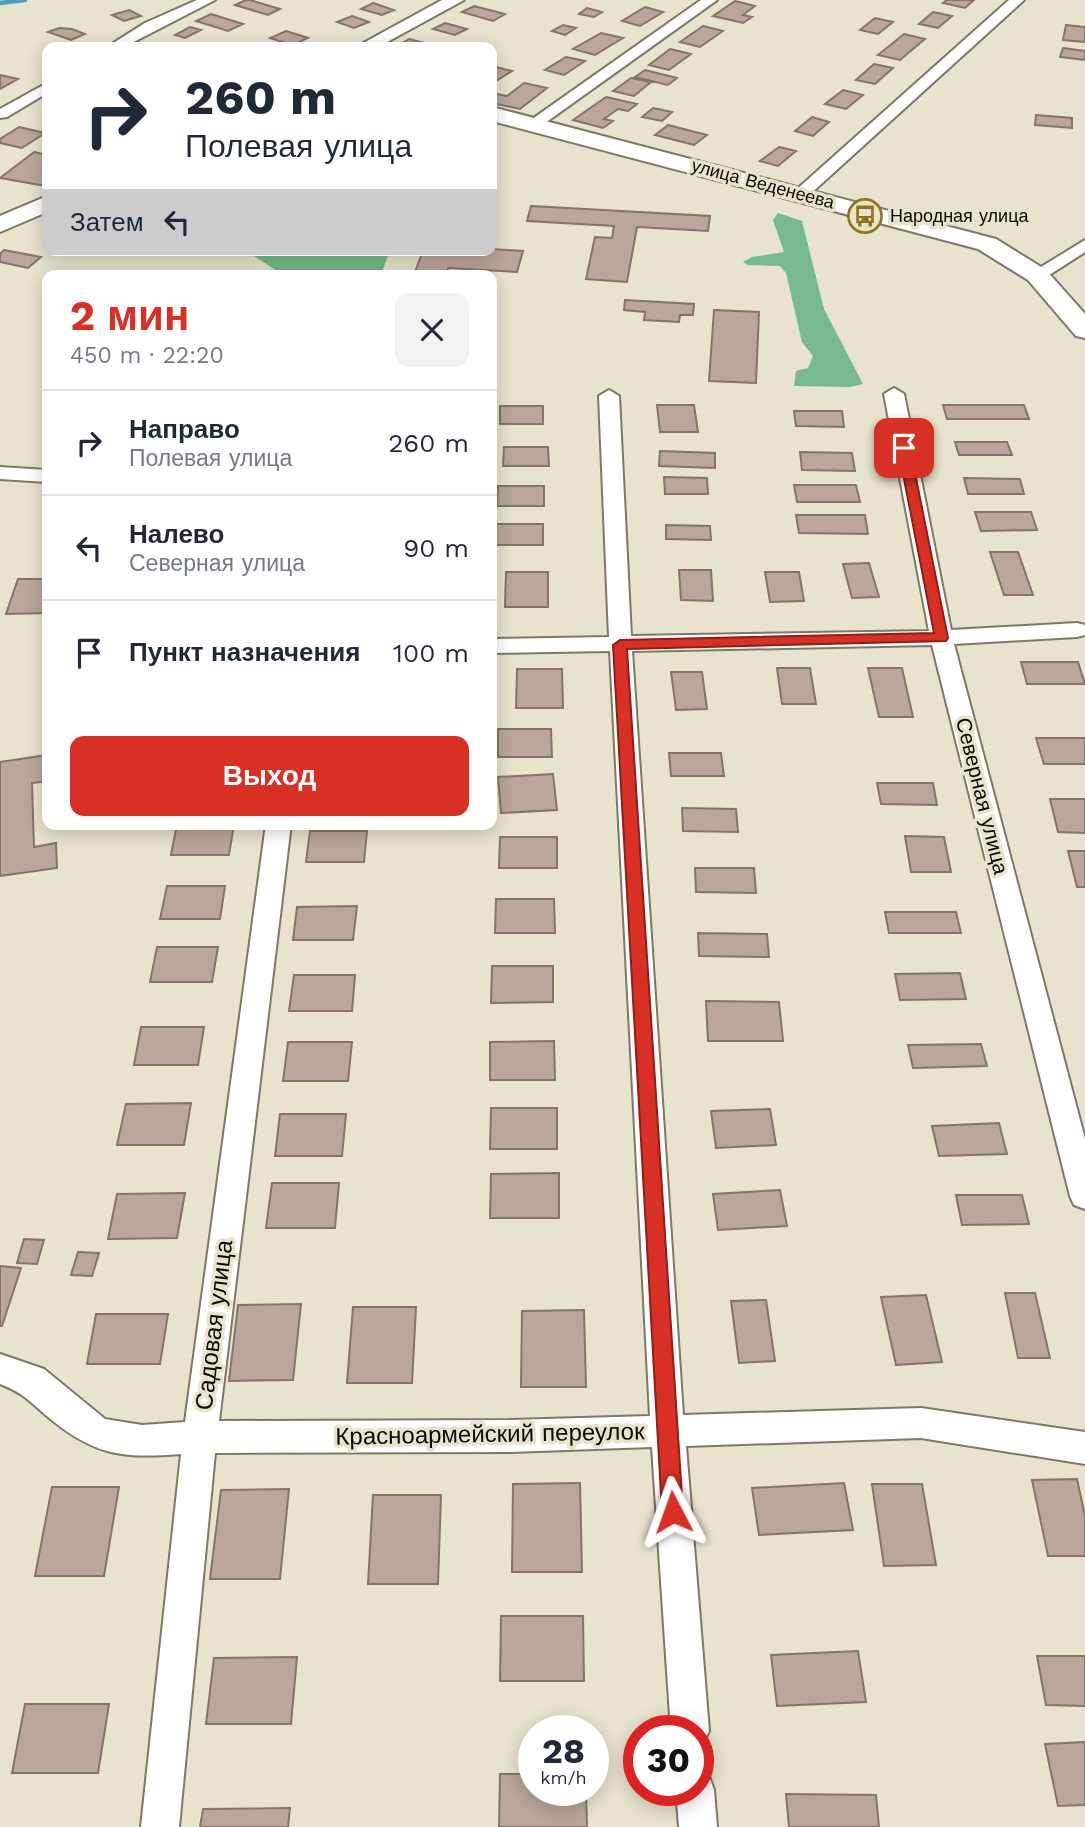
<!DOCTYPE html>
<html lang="ru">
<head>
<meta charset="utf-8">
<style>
  body { margin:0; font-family:"Work Sans",sans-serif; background:#f2f2f3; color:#1f2937; height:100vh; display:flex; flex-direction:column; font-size:26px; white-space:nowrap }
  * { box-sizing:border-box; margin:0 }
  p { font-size:23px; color:#747a83 }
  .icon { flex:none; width:38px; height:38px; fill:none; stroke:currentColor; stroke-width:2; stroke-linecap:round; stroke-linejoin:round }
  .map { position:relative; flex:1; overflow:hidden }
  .drawer { position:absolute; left:42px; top:270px; width:455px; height:560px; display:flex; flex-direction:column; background:#fff; border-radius:14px; box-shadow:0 4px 18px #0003 }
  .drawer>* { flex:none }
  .hud { position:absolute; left:42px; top:42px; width:455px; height:214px; border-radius:14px; box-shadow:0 4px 18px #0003; background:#fff; color:#1f2937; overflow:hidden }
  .speed { position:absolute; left:518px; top:1715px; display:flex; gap:14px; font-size:35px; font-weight:700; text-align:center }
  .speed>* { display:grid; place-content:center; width:91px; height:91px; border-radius:50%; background:#fff; box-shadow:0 4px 18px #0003; line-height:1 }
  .speed small { font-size:18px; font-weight:400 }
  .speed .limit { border:10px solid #d22; background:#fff; color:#111 }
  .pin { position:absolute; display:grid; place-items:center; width:60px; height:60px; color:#fff; margin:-30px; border-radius:14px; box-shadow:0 4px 10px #0006 }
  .me { position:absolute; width:77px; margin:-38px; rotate:356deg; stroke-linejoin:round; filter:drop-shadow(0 0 5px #0008) }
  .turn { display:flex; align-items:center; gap:24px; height:147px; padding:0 28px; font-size:32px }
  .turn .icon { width:91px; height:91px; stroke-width:2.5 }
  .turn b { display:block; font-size:49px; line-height:60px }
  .then { display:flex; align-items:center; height:66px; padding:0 28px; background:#0003; gap:14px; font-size:26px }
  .round { display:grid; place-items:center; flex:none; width:74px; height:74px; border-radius:14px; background:#f2f2f3 }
  .overview { display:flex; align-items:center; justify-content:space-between; height:119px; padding:0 28px }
  h1 { font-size:42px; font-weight:700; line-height:52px; color:#d93025 }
  .action { display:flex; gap:14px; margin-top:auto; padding:14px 28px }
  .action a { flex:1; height:80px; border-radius:14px; background:#d93025; color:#fff; font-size:28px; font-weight:700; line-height:80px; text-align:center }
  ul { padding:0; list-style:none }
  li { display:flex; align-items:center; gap:21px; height:105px; padding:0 28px; border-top:2px solid #e0e1e3 }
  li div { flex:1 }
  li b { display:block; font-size:26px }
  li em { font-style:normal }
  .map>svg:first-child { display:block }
  .forest { fill:#76ba8e }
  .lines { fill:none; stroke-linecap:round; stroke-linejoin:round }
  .stream { stroke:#45a2bc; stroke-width:4.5 }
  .building { fill:#baa69a; stroke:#877469; stroke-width:2 }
  .minor-casing { stroke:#7d7966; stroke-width:4 }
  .tertiary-casing { stroke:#7d7966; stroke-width:4 }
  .secondary-casing { stroke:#7d7966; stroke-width:4 }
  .minor { fill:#fff; fill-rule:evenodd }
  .tertiary { fill:#fff; fill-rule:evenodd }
  .secondary { fill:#fff; fill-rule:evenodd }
  .route { fill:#d93025; stroke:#8d1f18; stroke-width:2 }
  .labels { text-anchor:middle; stroke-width:7; stroke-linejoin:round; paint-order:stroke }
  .far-street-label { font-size:18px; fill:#0d0b05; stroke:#e7e3cd }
  .far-poi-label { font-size:18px; fill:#0d0b05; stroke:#e7e3cd; text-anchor:start }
  .street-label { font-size:21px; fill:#0d0b05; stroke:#e7e3cd }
  .near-street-label { font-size:24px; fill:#0d0b05; stroke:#e7e3cd }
</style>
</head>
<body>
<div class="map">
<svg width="1085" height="1827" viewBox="0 0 1085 1827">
  <rect width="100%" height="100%" fill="#e7e3cd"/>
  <!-- forest -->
  <path class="forest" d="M778,213L802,221L824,309L863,384L850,387L794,386L796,371L808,368L813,356L802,342L786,273L780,266L748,265L743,262L752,257L784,252L773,220Z
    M264,250H390L381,275H283L254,256Z"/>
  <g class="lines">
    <!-- stream -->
    <path class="stream" d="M0,3L25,0"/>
  </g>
  <!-- building -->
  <path class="building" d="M246,0H250L280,9L268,15L235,5Z
    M947,0H974L965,8L943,3Z
    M735,1L755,6L743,15L752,17L743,23L713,16Z
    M373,3L394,10L382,15L361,9Z
    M474,6L505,14L493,21L462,12Z
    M645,7L663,12L640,26L622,21Z
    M587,8L602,12L594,17L579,14Z
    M129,10L141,16L124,21L112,15Z
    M933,12L952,16L938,28L919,24Z
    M211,14L243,24L228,31L196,21Z
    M352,16L369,22L354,28L337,22Z
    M875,18L893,22L878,34L860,30Z
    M445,23L467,29L455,35L433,29Z
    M563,25L576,28L565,35L552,31Z
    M1066,25L1085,27V42L1063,40Z
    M703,26L723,31L700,47L680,42Z
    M190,27L201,30L185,38L175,35Z
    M59,28L72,29L85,34L71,40L48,32Z
    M286,31L308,38L292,45L270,38Z
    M601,33L623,38L595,55L573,49Z
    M904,34L925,39L900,60L878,55Z
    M409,39L440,47H396Z
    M1063,48L1085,51V60L1060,57Z
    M670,49L691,54L669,70L649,65Z
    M566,57L585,61L564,75L545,70Z
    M874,64L893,68L875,84L856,80Z
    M496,67L512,71L496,81L492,80V70Z
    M645,70L677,78L668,85L635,77Z
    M0,75L18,79L0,89Z
    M631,78L651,82L634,96L613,91Z
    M524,83L547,88L520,109L492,103V93L507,96Z
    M843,90L863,95L846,109L825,104Z
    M606,97L637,104L628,111L618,109L604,119L613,121L603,128L573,120Z
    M653,108L672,112L662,121L642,117Z
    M1036,115L1072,118V128L1035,125Z
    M812,117L829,122L813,136L795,131Z
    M668,125L707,135L694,145L655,135Z
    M19,127L45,133L22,148L0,143V139Z
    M779,147L796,151L778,166L760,161Z
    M34,152L47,155L46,186L0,178Z
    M531,206L710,216L708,231L637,227L627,282L586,279L595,237L612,238L614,226L527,221Z
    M492,249L523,251L517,272L448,268L446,275H414L423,250Z
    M4,250L41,257L28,268L0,262V254Z
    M625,300L694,304L693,315H680L679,322L644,320L645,312L624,310Z
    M714,310L759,312L756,383L709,381Z
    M657,405H694L698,432H660Z
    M943,405H1024L1029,419H947Z
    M500,406H543V424H500Z
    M794,411H842L844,427L796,426Z
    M955,442H1007L1012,455H959Z
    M504,447H548L549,466H503Z
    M660,451L715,453V468L659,466Z
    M800,452L852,453L855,471L802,470Z
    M664,477L707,478L708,494H665Z
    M964,478L1020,479L1024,494H968Z
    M794,485H856L860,502H797Z
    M498,486H544V506H497Z
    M975,512H1031L1037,530L981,531Z
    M796,515H865L868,534L799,533Z
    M496,524H543V545H495Z
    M666,525L710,526L711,540L666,539Z
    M990,552H1018L1033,595H1004Z
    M869,563L879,597L852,598L843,564Z
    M679,570H711L713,601L681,600Z
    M506,572H548V607H505Z
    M765,572H799L804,601L770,602Z
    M18,579H47V613L6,614Z
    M1021,662H1078L1085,684H1027Z
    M777,668H810L816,704H782Z
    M868,668H902L913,717H879Z
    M517,669H562L563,708H516Z
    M671,672H702L707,709L676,710Z
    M498,729H551L552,757H498Z
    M1036,738H1085V764H1044Z
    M669,753H721L724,776H671Z
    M47,755V781L32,783L34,847L56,843L57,868L0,876V762Z
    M553,774L557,810L501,813L498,777Z
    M877,783H933L937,805L881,804Z
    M1050,799H1085V833L1058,832Z
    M682,808L736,809L738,832L683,831Z
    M177,824H234L229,855H171Z
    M310,831H367L364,862H306Z
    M905,836L944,837L951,872H911Z
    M500,837H557V868H499Z
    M1068,851H1085V887H1077Z
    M695,868H754L756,893L696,892Z
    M167,886H225L220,919H160Z
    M496,899H554L555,933H495Z
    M357,906L353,940H293L297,907Z
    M885,912H956L961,933H889Z
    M698,933L767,934L769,957L699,956Z
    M157,947H218L212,982H150Z
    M492,966H553V1002L491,1003Z
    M960,973L966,999L900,1000L895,974Z
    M294,975H355L352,1011H289Z
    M706,1001L779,1002L783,1041H708Z
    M141,1027H204L198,1065H134Z
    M554,1041L555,1080H490V1042Z
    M288,1042H352L348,1081H283Z
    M981,1044L987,1066L913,1068L908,1045Z
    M191,1103L184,1145H117L126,1104Z
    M491,1108H557V1149H490Z
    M770,1109L776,1145L716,1148L711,1111Z
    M280,1114H346L342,1156H275Z
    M999,1123L1007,1154L939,1156L932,1126Z
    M559,1173V1218H490L491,1174Z
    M272,1183H339L335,1228H266Z
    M780,1190L787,1226L718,1230L713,1194Z
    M185,1193L177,1238L108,1239L117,1194Z
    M956,1195H1022L1029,1224L962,1225Z
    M24,1239L44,1240L37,1264L17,1263Z
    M78,1252L99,1253L92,1276L71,1275Z
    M0,1266L21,1268L2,1326H0Z
    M1005,1293H1035L1050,1358H1018Z
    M926,1295L942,1362L896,1365L881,1297Z
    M766,1300L775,1361L739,1363L731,1301Z
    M301,1304L293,1380L229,1381L238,1305Z
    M353,1307H416L412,1383H347Z
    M584,1310L586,1387H521L522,1311Z
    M96,1314H168L160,1364H87Z
    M1077,1479L1085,1516V1556H1048L1032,1480Z
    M580,1483L582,1572H512L513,1484Z
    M844,1483L853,1530L759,1535L752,1488Z
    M872,1484H922L936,1565L884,1566Z
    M52,1487H119L104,1576H35Z
    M289,1489L280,1579H210L221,1490Z
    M373,1495H441L438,1584H368Z
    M501,1616H583L584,1681H500Z
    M858,1651L866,1702L777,1706L771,1655Z
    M1037,1656H1085V1706L1046,1705Z
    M297,1657L291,1724H206L214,1658Z
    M25,1704H109L98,1773H12Z
    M1085,1742V1805L1058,1806L1045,1744Z
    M500,1774H534V1790H586L587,1827H499Z
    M786,1794L876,1795L879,1827H789Z
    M290,1808L288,1827H200L203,1809Z"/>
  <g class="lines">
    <!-- minor casing -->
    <g class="minor-casing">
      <path id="minor" d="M197,0H215L124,47H107L145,23Z
        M701,0H717L538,128H528V122Z
        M1009,0H1024L808,196H796V190Z
        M47,83V93L7,117L0,118V109Z
        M1085,240V252L1043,279H1031L1028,275Z
        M894,388L904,394L951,630L1077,623L1085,625V635L1077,637L954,644L1085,1139V1209L1074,1205L1070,1196L932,645L632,651L683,1415L921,1408L1085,1432V1464L921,1438L686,1446L709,1731L703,1744L698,1746V1731H671L652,1447L510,1452L215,1453L179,1827H141L181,1454C126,1458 98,1457 53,1421C33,1405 25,1393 0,1384V1354L44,1369L105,1419L142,1425L185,1422L266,824H291L219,1421L510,1420L650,1416L610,651L492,653V639L609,637L599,396L609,390L619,396L631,636L929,631L884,394Z
        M0,467L47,470V482L0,479Z
        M698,1772L709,1776L714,1790L717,1827H679L676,1790H698Z"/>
    </g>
    <!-- tertiary casing -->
    <g class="tertiary-casing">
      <path id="tertiary" d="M442,0H464L378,47H356Z"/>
    </g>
    <!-- secondary casing -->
    <g class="secondary-casing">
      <path id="secondary" d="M492,107L996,239L1046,270L1085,314V338L1076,336L1028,280L978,249L492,121Z
        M47,196V212L0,232V216Z"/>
    </g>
    <!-- minor -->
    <use href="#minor" class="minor"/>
    <!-- tertiary -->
    <use href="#tertiary" class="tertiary"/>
    <!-- secondary -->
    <use href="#secondary" class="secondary"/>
  </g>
  <!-- route -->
  <path class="route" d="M904,444L910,448L948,638L946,641L627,649L683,1512L680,1519L673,1522L665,1519L662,1512L613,645L620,640L934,633L898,448Z"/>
  <!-- icons -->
  <defs>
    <g id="bus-ring" transform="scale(1.75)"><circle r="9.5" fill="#e7e3cd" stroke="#8f7519" stroke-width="1.5"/><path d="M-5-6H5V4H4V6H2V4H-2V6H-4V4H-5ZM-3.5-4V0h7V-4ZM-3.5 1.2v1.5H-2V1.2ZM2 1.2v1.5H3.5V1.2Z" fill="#8f7519"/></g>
  </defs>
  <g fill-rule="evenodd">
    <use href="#bus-ring" x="865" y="216"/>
  </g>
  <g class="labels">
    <!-- far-street labels -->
    <g class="far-street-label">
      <text transform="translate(763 184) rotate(15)" y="6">улица Веденеева</text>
    </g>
    <!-- far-poi labels -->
    <g class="far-poi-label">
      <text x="890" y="222">Народная улица</text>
    </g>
    <!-- street labels -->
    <g class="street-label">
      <text transform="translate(982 796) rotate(76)" y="7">Северная улица</text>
    </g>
    <!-- near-street labels -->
    <g class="near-street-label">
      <text transform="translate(214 1325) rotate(-83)" y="8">Садовая улица</text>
      <text transform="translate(490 1434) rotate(-1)" y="8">Красноармейский переулок</text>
    </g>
  </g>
</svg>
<div class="speed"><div>28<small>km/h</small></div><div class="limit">30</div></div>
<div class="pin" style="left:904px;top:448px;background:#d93025"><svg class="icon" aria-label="arrive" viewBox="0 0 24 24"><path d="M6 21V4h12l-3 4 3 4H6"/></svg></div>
<svg class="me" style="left:673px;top:1512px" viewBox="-20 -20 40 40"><path d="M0-17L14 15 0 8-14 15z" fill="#d93025" stroke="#fff" stroke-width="4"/></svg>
<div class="hud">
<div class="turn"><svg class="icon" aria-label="right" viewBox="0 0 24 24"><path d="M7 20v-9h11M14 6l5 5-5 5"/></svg><div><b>260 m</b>Полевая улица</div></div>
<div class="then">Затем<svg class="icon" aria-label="left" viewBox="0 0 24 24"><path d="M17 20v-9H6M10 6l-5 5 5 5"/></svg></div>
</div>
<section class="drawer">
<div class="overview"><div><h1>2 мин</h1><p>450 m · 22:20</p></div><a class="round"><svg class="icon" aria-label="close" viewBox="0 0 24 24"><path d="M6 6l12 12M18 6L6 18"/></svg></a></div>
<ul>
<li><svg class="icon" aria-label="right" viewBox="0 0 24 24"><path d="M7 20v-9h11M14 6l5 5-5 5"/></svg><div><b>Направо</b><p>Полевая улица</p></div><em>260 m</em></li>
<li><svg class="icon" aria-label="left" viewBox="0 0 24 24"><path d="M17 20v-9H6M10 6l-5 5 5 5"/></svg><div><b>Налево</b><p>Северная улица</p></div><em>90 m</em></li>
<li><svg class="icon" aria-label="arrive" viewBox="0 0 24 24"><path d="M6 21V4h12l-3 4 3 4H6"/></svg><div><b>Пункт назначения</b></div><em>100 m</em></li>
</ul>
<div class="action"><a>Выход</a></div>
</section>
</div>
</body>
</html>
